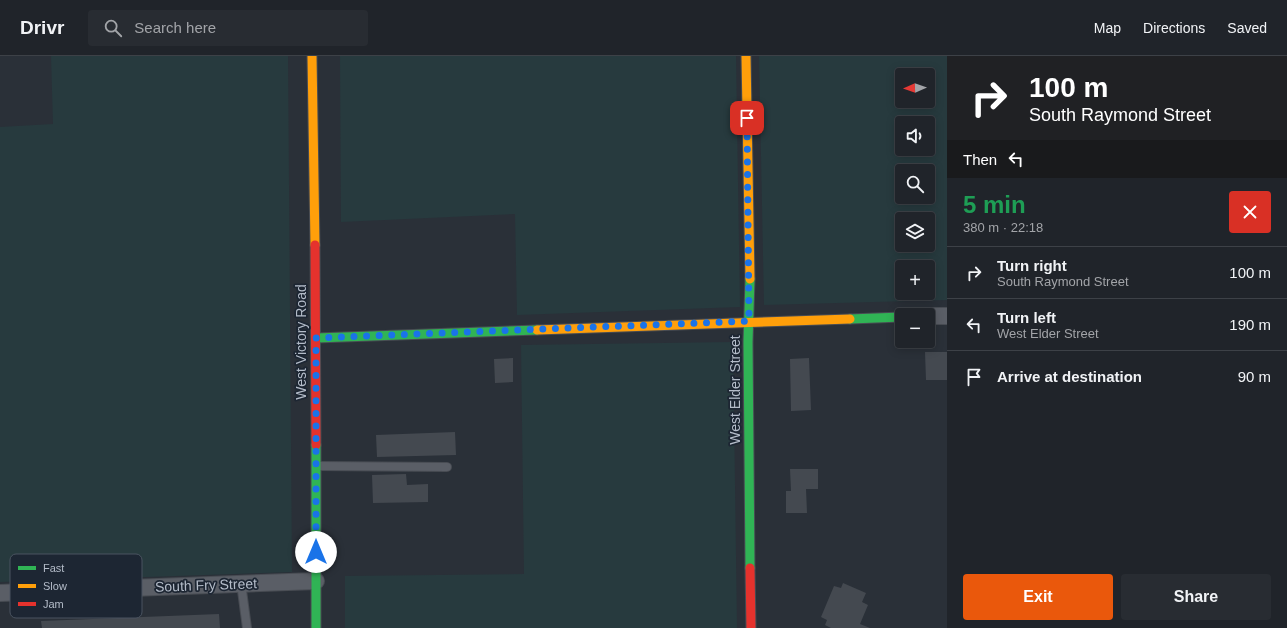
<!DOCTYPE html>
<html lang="en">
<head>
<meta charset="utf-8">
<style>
  body { margin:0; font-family:Helvetica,sans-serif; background:#282c32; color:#f1f3f6; height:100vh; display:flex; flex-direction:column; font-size:15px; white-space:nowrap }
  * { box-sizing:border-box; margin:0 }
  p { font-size:13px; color:#a2a4a8 }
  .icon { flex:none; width:22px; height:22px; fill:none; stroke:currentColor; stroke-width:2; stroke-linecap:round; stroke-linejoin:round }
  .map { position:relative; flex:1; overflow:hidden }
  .details { display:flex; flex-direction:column; background:#20242a; width:340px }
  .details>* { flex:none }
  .top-card { background:#202124; color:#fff; overflow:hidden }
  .needle { width:26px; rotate:268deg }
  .controls { position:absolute; left:895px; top:12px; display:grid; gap:8px }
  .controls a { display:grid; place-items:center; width:40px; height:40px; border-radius:4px; background:#20242a; box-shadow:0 2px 10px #0003,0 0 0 1px #3d4147; font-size:20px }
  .pin { position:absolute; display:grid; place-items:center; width:34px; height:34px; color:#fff; margin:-17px; border-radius:8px; box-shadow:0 2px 6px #0006 }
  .me { position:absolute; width:44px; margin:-22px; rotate:0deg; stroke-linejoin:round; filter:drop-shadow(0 0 3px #0008) }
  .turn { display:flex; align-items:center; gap:14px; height:84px; padding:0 16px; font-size:18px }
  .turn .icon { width:52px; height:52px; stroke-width:2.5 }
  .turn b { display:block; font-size:28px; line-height:34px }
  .then { display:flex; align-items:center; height:38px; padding:0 16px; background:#0003; gap:8px; font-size:15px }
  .round { display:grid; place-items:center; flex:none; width:42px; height:42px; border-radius:4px; background:#282c32 }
  .overview { display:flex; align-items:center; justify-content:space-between; height:68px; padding:0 16px }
  h1 { font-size:24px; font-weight:700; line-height:30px; color:#1e9e55 }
  .button { display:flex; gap:8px; margin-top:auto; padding:8px 16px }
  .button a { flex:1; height:46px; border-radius:4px; background:#ea580c; color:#fff; font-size:16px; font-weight:700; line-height:46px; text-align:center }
  .button a+a { background:#282c32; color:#f1f3f6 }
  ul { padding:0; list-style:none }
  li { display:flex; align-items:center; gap:12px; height:52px; padding:0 16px; border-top:1px solid #3d4147 }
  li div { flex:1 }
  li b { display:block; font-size:15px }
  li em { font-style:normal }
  header { display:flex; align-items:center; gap:24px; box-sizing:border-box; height:56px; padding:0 20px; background:#20242a; border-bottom:1px solid #3d4147 }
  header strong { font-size:19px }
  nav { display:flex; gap:22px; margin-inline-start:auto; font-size:14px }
  .search { width:280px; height:36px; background:#282c32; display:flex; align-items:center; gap:10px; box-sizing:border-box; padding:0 14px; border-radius:4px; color:#a2a4a8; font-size:15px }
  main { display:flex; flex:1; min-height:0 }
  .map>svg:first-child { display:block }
  .green { fill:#273a3e; fill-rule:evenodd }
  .building { fill:#444950 }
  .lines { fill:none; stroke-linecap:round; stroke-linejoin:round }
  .lane-casing { stroke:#484c53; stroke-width:10 }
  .street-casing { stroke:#484c53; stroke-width:18 }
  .fast-casing { stroke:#484c53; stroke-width:11 }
  .slow-casing { stroke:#484c53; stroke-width:11 }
  .jam-casing { stroke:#484c53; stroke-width:11 }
  .lane { stroke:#5a5e66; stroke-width:8 }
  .street { stroke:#5a5e66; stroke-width:16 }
  .fast { stroke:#30b455; stroke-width:9 }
  .slow { stroke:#ff9f0a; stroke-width:9 }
  .jam { stroke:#e5322d; stroke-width:9 }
  .route { stroke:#1a73e8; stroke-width:7; stroke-dasharray:0 12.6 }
  .labels { text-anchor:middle; stroke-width:3.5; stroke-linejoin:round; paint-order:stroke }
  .street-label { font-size:14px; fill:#b4bcc9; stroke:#1d2633 }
  .key { fill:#1d2633; stroke:#4a5360; stroke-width:1 }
  .key-label { font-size:11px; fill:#b4bcc9 }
</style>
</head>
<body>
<header>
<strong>Drivr</strong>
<div class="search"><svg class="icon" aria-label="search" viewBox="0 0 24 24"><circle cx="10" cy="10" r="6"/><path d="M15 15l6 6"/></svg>Search here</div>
<nav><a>Map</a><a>Directions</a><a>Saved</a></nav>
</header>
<main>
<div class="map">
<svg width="947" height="572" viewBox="0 0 947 572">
  <rect width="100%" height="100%" fill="#2a3038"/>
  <!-- green -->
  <path class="green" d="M51,0H288L292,516L0,526V71L53,68Z
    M340,0H736L740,251L517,259L515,158L341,166Z
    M759,0H947V244L764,249ZM902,19H928V45H902ZM902,67H928V93H902ZM902,115H928V141H902ZM902,163H928V189H902ZM902,211H928V237H902Z
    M733,286L737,572H345V520L524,518L521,289Z"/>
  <!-- building -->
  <path class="building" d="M925,296H947V324H926Z
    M513,302V326L495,327L494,303Z
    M809,302L811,354L791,355L790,303Z
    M455,376L456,399L377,401L376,379Z
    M790,413H818V433H806L807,457H786V435H791Z
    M406,418L407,429L428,428V446L373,447L372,419Z
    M843,527L866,537L862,546L868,549L860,568L870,572H831L825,569L827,564L821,561L834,530L841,532Z
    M219,558L220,572H42L41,565Z"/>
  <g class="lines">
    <!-- lane casing -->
    <g class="lane-casing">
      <path id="lane" d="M317,410L447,411
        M241,527L247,572"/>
    </g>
    <!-- street casing -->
    <g class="street-casing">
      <path id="street" d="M928,260H947
        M0,537L316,525"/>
    </g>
    <!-- fast casing -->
    <g class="fast-casing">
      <path id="fast" d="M750,223L748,286L750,512
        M850,263L902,261
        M316,282L537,274
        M316,389V572"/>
    </g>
    <!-- slow casing -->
    <g class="slow-casing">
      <path id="slow" d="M312,0L315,189
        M746,0L750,223
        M537,274L850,263"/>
    </g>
    <!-- jam casing -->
    <g class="jam-casing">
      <path id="jam" d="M315,189L316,389
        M750,512L751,572"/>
    </g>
    <!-- lane -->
    <use href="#lane" class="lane"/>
    <!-- street -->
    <use href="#street" class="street"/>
    <!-- fast -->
    <use href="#fast" class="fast"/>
    <!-- slow -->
    <use href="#slow" class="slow"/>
    <!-- jam -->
    <use href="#jam" class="jam"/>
  </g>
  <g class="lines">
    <!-- route -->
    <path class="route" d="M316,496V282L749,265L747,62"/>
  </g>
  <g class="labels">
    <!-- street labels -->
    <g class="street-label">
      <text transform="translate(301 286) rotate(-90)" y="5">West Victory Road</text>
      <text transform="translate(735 334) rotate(-90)" y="5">West Elder Street</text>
      <text transform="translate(206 529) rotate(-2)" y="5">South Fry Street</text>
    </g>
  </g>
  <!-- legend -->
  <rect x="10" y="498" width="132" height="64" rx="6" class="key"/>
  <rect x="18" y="510" width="18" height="4" fill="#30b455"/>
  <rect x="18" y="528" width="18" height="4" fill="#ff9f0a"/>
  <rect x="18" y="546" width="18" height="4" fill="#e5322d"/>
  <g class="key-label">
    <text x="43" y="516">Fast</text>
    <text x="43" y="534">Slow</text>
    <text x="43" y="552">Jam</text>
  </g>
</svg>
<div class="controls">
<a><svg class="needle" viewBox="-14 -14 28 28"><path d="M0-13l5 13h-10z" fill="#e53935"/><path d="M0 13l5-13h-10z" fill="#a2a4a8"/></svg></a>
<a><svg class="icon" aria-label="sound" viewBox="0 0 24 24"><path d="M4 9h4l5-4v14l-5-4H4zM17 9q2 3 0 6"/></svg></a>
<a><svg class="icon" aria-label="search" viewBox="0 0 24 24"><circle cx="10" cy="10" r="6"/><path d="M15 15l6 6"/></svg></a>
<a><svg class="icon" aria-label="layers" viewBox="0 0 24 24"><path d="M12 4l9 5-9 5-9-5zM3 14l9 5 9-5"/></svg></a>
<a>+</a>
<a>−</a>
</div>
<div class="pin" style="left:747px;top:62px;background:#d93025"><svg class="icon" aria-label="arrive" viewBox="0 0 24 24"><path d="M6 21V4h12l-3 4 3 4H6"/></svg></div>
<svg class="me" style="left:316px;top:496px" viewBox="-20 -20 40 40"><circle r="19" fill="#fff"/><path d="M0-13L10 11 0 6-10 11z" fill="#1a73e8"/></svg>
</div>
<section class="details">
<div class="top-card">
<div class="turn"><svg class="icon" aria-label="right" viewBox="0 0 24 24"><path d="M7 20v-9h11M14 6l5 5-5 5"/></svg><div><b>100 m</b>South Raymond Street</div></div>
<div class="then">Then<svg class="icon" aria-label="left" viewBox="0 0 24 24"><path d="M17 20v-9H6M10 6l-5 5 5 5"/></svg></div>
</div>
<div class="overview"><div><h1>5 min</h1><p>380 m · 22:18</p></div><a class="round" style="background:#d93025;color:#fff"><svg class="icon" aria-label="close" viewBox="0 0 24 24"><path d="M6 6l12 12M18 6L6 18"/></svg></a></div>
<ul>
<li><svg class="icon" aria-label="right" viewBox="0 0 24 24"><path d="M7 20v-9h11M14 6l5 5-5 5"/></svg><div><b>Turn right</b><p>South Raymond Street</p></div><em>100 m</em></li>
<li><svg class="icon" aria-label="left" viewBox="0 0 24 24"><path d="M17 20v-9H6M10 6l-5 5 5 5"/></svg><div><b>Turn left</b><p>West Elder Street</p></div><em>190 m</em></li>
<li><svg class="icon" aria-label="arrive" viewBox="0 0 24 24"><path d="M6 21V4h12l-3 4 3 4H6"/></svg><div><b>Arrive at destination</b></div><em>90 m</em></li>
</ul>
<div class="button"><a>Exit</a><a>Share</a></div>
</section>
</main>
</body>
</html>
